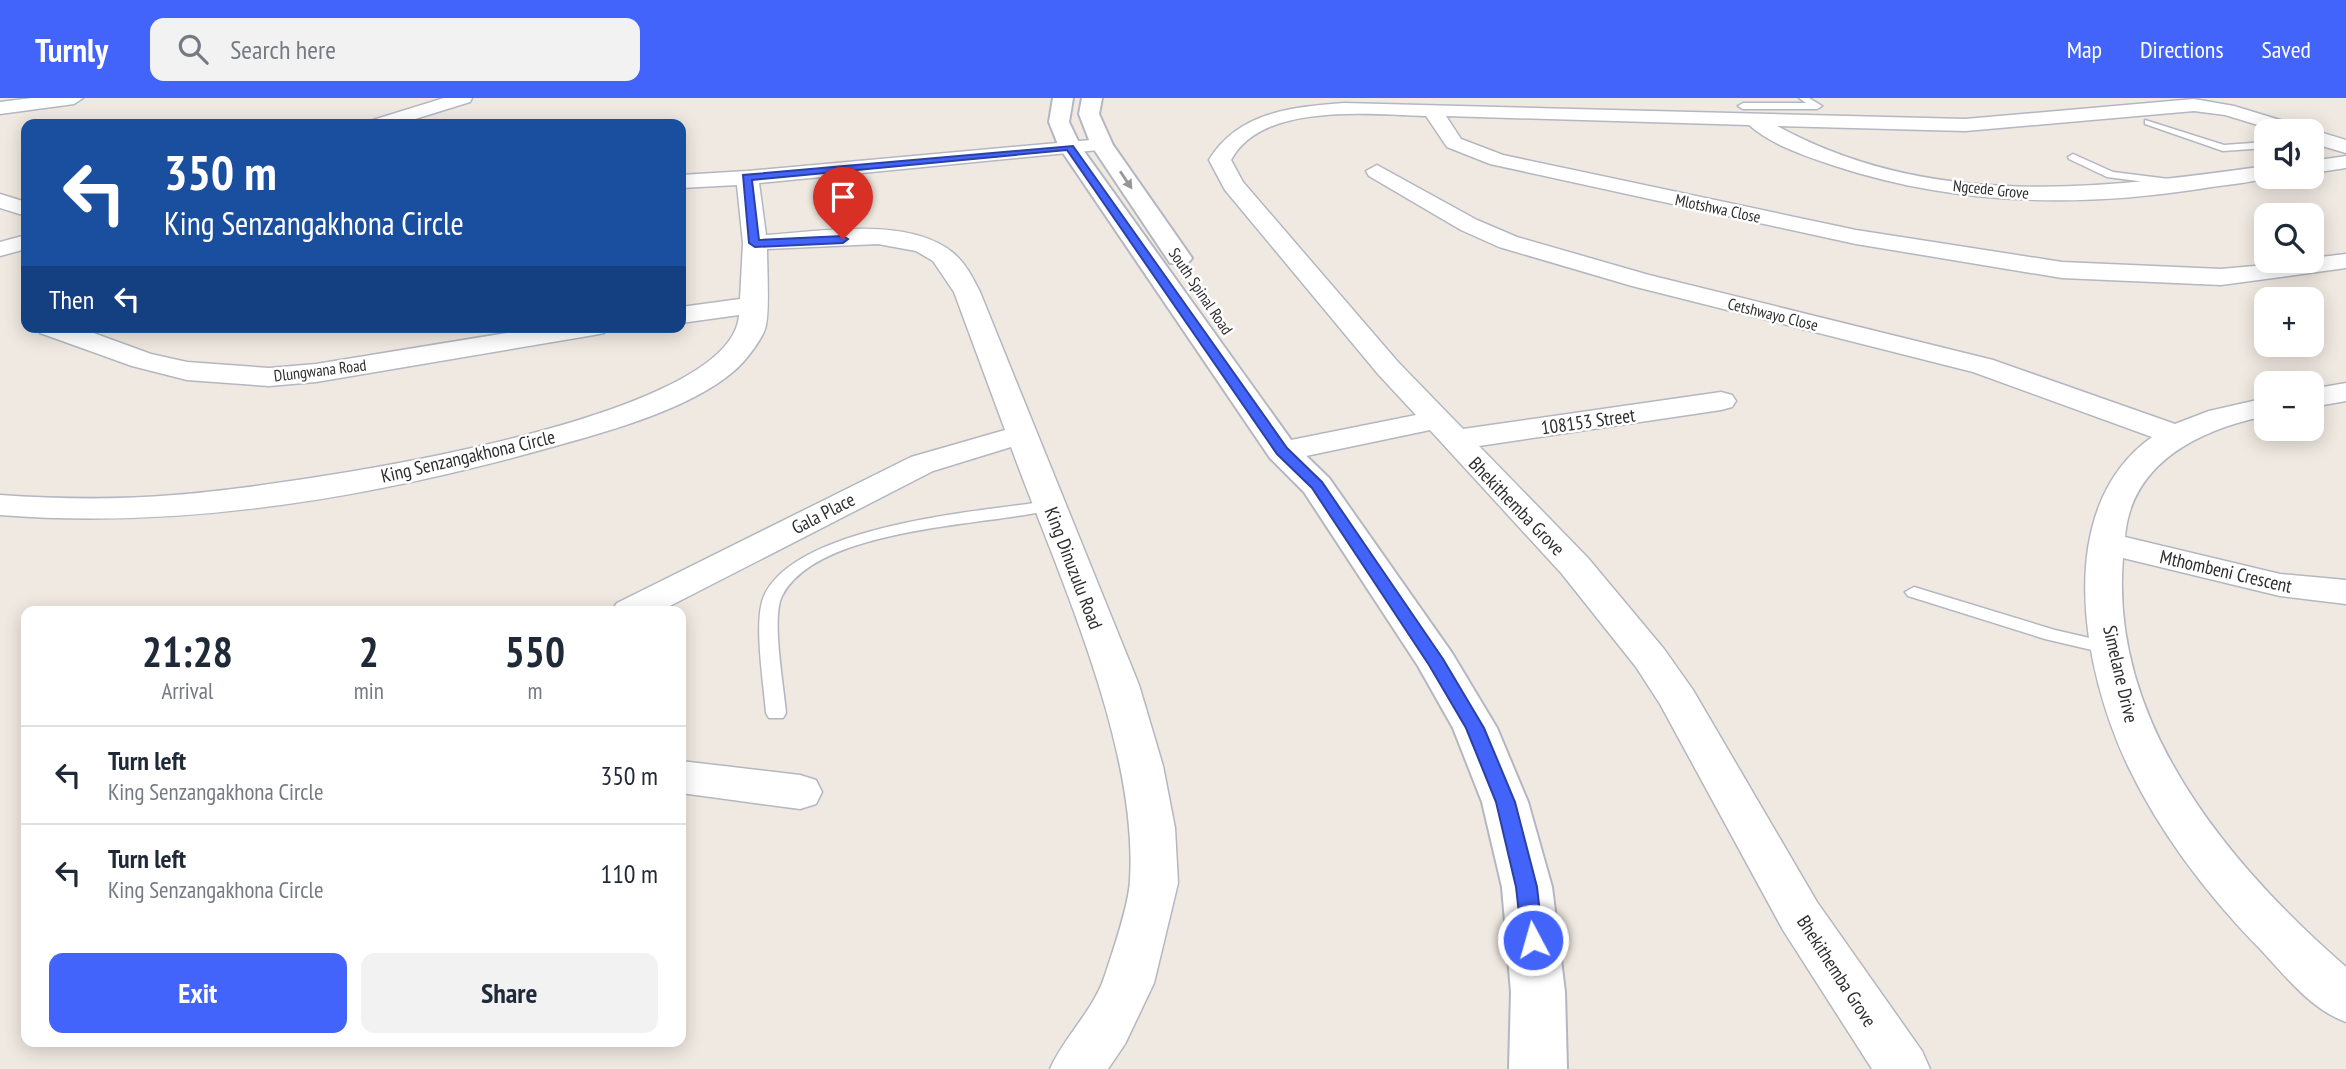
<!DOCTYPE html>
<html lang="en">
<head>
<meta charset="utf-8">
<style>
  body { margin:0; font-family:"PT Sans Narrow",sans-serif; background:#f2f2f3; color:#1f2937; height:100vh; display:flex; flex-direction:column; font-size:26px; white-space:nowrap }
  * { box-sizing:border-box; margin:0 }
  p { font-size:23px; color:#747a83 }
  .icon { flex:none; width:38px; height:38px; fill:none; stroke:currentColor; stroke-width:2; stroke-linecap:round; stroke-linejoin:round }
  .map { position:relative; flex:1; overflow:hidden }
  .drawer { position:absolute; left:21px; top:508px; width:665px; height:441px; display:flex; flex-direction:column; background:#fff; border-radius:14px; box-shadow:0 4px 18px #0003 }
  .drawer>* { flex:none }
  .banner { position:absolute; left:21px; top:21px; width:665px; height:214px; border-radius:14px; box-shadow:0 4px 18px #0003; background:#1a4fa0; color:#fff; overflow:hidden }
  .fabs { position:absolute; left:2254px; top:21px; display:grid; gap:14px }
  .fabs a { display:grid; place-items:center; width:70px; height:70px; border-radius:14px; background:#fff; box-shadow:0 4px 18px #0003; font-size:35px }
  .pin { position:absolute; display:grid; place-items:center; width:60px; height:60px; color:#fff; margin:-72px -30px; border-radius:50% 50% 50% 0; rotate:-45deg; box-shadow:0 0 7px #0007 }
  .pin .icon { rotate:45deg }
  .me { position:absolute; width:77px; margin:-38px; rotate:354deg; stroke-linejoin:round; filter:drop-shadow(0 0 5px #0008) }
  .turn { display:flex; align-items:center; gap:24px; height:147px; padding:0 28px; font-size:32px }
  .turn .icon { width:91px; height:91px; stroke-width:2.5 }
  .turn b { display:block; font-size:49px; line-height:60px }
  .then { display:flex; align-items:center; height:66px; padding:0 28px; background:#0003; gap:14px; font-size:26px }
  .eta { display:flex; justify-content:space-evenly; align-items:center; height:119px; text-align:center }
  .eta b { font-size:42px; font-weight:800; line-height:49px }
  .action { display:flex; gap:14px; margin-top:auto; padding:14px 28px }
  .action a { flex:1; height:80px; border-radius:14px; background:#4264fb; color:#fff; font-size:28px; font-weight:800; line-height:80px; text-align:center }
  .action a+a { background:#f2f2f3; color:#1f2937 }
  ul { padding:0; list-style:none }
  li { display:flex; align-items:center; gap:21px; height:98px; padding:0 28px; border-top:2px solid #e0e1e3 }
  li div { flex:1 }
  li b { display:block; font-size:26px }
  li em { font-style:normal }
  header { display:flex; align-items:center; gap:42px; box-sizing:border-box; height:98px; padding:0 35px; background:#4264fb; color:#fff }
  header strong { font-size:33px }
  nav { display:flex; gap:38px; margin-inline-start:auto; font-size:24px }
  .search { width:490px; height:63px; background:#f2f2f3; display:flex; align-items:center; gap:18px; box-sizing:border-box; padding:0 24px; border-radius:14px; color:#747a83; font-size:26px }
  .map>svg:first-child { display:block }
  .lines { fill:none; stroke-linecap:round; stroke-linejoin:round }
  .lane-casing { stroke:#b4b7c1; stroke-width:3 }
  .street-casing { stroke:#b4b7c1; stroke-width:3 }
  .secondary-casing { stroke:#b4b7c1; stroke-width:4 }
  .lane { fill:#fff; fill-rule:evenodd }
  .street { fill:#fff; fill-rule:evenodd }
  .secondary { fill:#fff; fill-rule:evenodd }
  .oneway { fill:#969696 }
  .route { fill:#4264fb; stroke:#2b41a3; stroke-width:2 }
  .labels { text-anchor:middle; stroke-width:5; stroke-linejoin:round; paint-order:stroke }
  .far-street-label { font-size:16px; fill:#2e2e2e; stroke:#fff }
  .street-label { font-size:19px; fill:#2e2e2e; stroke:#fff }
</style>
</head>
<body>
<header>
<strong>Turnly</strong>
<div class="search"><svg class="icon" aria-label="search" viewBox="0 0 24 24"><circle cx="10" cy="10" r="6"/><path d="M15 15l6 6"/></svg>Search here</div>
<nav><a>Map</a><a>Directions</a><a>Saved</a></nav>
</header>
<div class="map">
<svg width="2346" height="971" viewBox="0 0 2346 971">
  <rect width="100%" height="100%" fill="#efe9e1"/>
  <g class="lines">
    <!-- lane casing -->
    <g class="lane-casing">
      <path id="lane" d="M1799,0H1809L1822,8L1817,11H1743L1738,8L1743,5H1806Z
        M2145,22L2224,47L2266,44V50L2223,53L2145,26Z
        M2073,56L2113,74L2177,82L2182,85L2177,88L2107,79L2069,61L2068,59Z
        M1050,403L1058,408L1056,411C988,428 818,428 782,498C771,520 784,589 786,615L783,620H769L766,615C764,587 753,523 764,498C796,427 981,413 1050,403Z
        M1914,489L2055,532L2120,547L2122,551L2113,557L2045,541L1908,498L1905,494Z"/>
    </g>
    <!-- street casing -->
    <g class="street-casing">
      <path id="street" d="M32,0H83L74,6L0,16V4Z
        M444,0H472L470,4L399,26H370L373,22Z
        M2194,1L2234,8L2346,42V55L2312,45V33H2278L2225,17L2194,13L1965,33L1777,28C1933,113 2099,91 2266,68V79H2273C2249,85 2223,87 2199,91C2076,110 1954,107 1835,68C1808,59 1771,47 1749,27L1446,18L1461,41L1503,57L1856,132L2062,164L2221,171L2312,163V160L2346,156V170L2221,187L2062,180L1856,146L1490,66L1447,49L1426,18C1369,16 1262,4 1231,62L1243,84L1398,264L1463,331L1721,294L1732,297L1736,303L1732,309L1721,312L1479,348L1588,460L1664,551L1693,592L1817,804L1922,953L1930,971H1872L1783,832L1660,606L1636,569L1562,476L1430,332L1282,363L1271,360L1266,353L1271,346L1416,317L1378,276L1225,92L1209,62C1238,14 1292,9 1344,5L1965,21Z
        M1102,41L1112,47L1109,51L759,85L766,137C819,134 907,118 952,154C965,164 973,180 980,194L1139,587L1163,668L1175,730L1178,785L1154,885L1125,946L1108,971H1050C1064,939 1092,914 1104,880C1112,856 1129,807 1130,782C1138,647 1058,477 1011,349L933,373L660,513H611L617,505L911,359L1005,332L954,194L933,163L916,153L878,146L767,151C767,169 770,217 765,231C761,243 744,265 734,273C691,310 613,332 559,347C380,398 187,432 0,417V397C58,401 116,402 174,397C268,390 733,328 739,217L681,225V209L740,201L743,145L737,87L681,90V77L747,73Z
        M2346,58V70L2312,75V63Z
        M1377,67L1477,122L1517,139L1649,177L1993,262L2175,326L2209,313L2266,300V318C2201,331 2131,364 2125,439L2280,476L2346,482V506L2280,498L2123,460C2109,625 2229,767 2346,869V924C2312,912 2286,879 2262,853C2209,799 2161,737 2128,668C2083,573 2051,411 2152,339L1973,274L1632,188L1499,149L1461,132L1369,78L1366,73Z
        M0,96L26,104V118L0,110Z
        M26,137V151L0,158V144Z
        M37,229H77L151,256L187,264L269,270L316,266L543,229H607L604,235L594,237L316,284L269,288L187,282L132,268L40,235Z
        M2346,285V303L2312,309V291Z
        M681,663L800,677L816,682L822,694L816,706L800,711L681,695Z"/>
    </g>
    <!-- secondary casing -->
    <g class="secondary-casing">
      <path id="secondary" d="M1053,0H1073L1069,24L1081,49L1294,346L1329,380L1452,555L1497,630L1528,704L1552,789L1565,894L1567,971H1509L1511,894L1502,789L1482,704L1453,630L1418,568L1304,394L1270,360L1059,49L1049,24Z
        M1082,0H1102L1099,16L1113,47L1192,160L1188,165H1170L1091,47L1079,16Z"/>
    </g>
    <!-- lane -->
    <use href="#lane" class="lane"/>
    <!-- street -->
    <use href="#street" class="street"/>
    <!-- secondary -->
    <use href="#secondary" class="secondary"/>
  </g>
  <!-- one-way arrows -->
  <defs><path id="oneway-solid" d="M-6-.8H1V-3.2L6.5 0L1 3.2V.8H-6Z" transform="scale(1.75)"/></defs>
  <use class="oneway" href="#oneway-solid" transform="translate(1126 82) rotate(56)"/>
  <!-- route -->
  <path class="route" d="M1073,48L1287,350L1322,384L1443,561L1484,630L1515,704L1537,789L1543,842L1540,848L1533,851L1525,848L1522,842L1516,789L1496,704L1466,630L1429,567L1312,390L1277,356L1067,52L752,82L759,142L843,138L848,141L843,145L755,149L749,145L743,77Z"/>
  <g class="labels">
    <!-- far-street labels -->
    <g class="far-street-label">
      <text transform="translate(1991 91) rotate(6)" y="6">Ngcede Grove</text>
      <text transform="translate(1718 110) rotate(12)" y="6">Mlotshwa Close</text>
      <text transform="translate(1201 193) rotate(56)" y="6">South Spinal Road</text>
      <text transform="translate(1773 216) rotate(14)" y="6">Cetshwayo Close</text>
      <text transform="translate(320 272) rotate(-7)" y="6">Dlungwana Road</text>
    </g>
    <!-- street labels -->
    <g class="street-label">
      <text transform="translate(1588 323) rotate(-8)" y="7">108153 Street</text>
      <text transform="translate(468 358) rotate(-13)" y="7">King Senzangakhona Circle</text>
      <text transform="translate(1517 408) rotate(46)" y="7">Bhekithemba Grove</text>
      <text transform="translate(823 415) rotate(-27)" y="7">Gala Place</text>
      <text transform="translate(1074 470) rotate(69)" y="7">King Dinuzulu Road</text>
      <text transform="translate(2226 473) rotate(13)" y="7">Mthombeni Crescent</text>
      <text transform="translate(2121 576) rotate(77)" y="7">Simelane Drive</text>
      <text transform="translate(1837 873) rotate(57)" y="7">Bhekithemba Grove</text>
    </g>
  </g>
</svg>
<div class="fabs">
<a><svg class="icon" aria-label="sound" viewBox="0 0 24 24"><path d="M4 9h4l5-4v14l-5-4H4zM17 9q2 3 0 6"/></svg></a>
<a><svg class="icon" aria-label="search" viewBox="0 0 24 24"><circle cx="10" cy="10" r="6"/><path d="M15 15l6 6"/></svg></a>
<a>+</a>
<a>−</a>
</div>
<div class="pin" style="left:843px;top:141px;background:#d93025"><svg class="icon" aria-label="arrive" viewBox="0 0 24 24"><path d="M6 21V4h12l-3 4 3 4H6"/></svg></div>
<svg class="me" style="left:1533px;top:842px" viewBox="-20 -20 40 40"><circle r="17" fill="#4264fb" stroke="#fff" stroke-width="3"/><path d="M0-11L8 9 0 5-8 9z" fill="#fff"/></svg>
<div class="banner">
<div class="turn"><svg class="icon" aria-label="left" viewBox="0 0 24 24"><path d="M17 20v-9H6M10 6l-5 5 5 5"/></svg><div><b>350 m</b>King Senzangakhona Circle</div></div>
<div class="then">Then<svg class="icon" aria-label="left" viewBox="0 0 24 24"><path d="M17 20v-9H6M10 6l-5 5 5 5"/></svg></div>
</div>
<section class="drawer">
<div class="eta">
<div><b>21:28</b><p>Arrival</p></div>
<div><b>2</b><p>min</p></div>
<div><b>550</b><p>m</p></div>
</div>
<ul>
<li><svg class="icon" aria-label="left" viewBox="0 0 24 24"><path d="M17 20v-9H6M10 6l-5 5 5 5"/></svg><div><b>Turn left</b><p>King Senzangakhona Circle</p></div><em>350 m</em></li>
<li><svg class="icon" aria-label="left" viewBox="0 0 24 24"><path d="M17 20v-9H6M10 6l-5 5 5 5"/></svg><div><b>Turn left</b><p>King Senzangakhona Circle</p></div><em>110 m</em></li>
</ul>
<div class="action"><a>Exit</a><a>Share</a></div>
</section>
</div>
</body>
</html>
